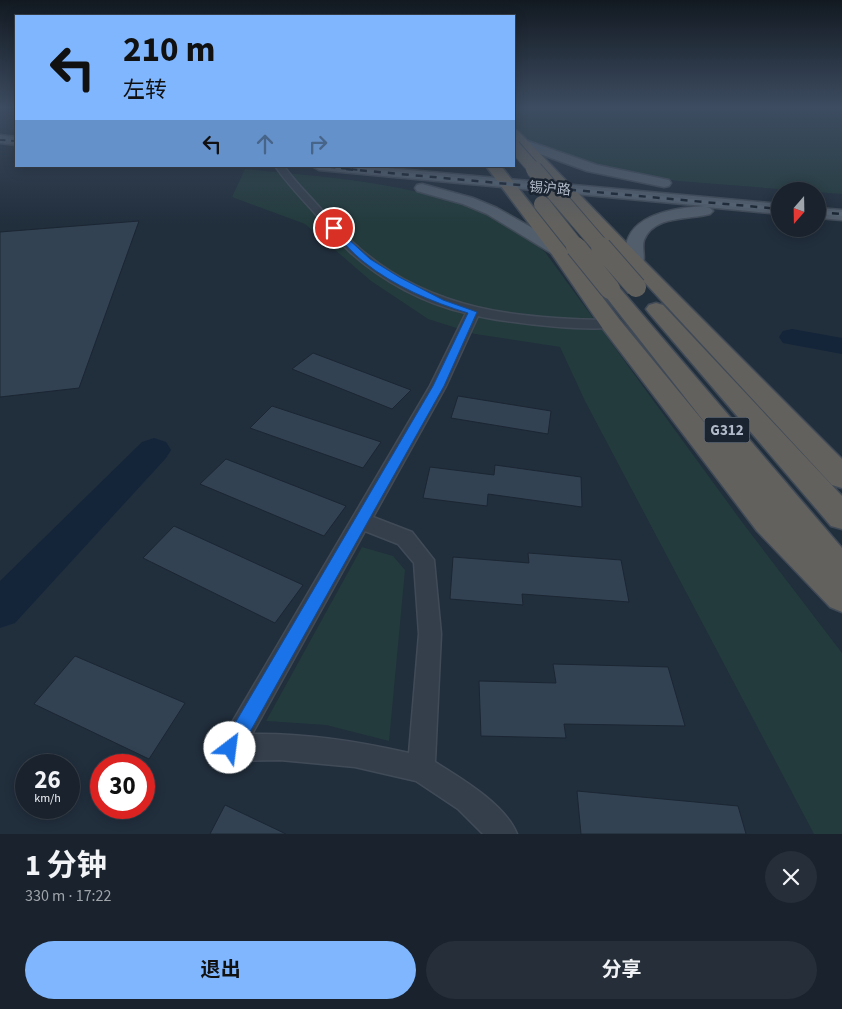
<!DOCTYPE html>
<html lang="zh">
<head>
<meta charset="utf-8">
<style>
  body { margin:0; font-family:"Source Sans 3","Noto Sans SC",sans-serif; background:#262f39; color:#f1f3f6; height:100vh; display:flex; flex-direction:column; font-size:19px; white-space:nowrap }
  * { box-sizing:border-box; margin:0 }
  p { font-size:16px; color:#9fa4aa }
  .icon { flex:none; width:28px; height:28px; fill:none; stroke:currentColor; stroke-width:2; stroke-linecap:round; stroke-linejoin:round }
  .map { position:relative; height:834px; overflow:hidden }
  .drawer { display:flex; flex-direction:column; background:#19222d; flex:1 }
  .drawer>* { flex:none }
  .banner { position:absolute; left:15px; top:15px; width:500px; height:152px; border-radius:0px; box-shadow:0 2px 12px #0003,0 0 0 1px #373f49; background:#7fb6fe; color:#111; overflow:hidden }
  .needle { width:32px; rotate:200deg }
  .controls { position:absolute; left:771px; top:182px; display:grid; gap:10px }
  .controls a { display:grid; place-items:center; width:55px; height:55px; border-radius:50%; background:#19222d; box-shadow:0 2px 12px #0003,0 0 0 1px #373f49; font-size:25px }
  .speed { position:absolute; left:15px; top:754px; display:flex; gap:10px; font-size:25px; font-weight:700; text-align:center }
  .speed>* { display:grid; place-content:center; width:65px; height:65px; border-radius:50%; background:#19222d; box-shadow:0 2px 12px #0003,0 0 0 1px #373f49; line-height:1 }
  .speed small { font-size:12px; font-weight:400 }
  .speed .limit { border:8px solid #d22; background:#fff; color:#111 }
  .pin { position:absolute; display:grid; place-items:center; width:42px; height:42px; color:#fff; margin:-21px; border:2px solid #fff; border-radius:50%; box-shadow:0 1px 5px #0007 }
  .me { position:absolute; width:55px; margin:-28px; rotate:30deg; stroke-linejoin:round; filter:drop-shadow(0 0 4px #0008) }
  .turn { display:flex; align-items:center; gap:18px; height:105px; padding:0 25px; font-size:22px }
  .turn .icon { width:65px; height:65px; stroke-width:2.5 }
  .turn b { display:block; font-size:35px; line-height:42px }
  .lanes { display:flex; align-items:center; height:48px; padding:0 25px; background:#0003; justify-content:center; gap:25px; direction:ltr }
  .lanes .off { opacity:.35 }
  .round { display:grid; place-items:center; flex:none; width:52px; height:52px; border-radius:26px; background:#262f39 }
  .headline { display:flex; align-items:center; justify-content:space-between; height:85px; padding:0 25px }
  h1 { font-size:30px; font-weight:700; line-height:38px }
  .action { display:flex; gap:10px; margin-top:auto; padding:10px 25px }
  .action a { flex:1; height:58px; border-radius:30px; background:#7fb6fe; color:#111; font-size:20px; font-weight:700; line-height:58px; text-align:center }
  .action a+a { background:#262f39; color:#f1f3f6 }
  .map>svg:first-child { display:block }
  .green { fill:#233b3d }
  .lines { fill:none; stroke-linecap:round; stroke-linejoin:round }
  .river { fill:#14253a; fill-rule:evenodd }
  .building { fill:#324252; stroke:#1c2633 }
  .minor-casing { stroke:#414b58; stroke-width:3 }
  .primary-casing { stroke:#414b58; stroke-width:3 }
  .trunk-casing { stroke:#404a57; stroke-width:3 }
  .minor { fill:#353f4c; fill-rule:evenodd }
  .primary { fill:#525e6c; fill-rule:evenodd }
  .trunk { fill:#62615e; fill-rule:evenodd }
  .rail-far1-casing { stroke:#566473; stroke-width:2.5 }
  .rail-casing { stroke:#566473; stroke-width:4 }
  .rail-far1 { stroke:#1a2431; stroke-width:2; stroke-dasharray:5.5; stroke-linecap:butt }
  .rail { stroke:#1a2431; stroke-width:2.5; stroke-dasharray:7; stroke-linecap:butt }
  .trunk-bridge-far2-casing { stroke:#404a57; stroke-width:14; stroke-linecap:butt }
  .trunk-bridge-far1-casing { stroke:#404a57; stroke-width:18; stroke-linecap:butt }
  .trunk-bridge-casing { stroke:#404a57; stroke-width:22; stroke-linecap:butt }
  .trunk-bridge-far2 { stroke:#62615e; stroke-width:12 }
  .trunk-bridge-far1 { stroke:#62615e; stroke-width:16 }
  .trunk-bridge { stroke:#62615e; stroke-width:20 }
  .route { fill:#1a73e8; stroke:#114b97 }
  .labels { text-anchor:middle; stroke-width:5; stroke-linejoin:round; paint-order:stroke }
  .far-street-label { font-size:14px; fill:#b0bac8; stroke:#1a2431 }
  .shield { fill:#1a2431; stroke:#838d9b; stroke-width:1 }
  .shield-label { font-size:15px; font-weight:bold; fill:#b0bac8 }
</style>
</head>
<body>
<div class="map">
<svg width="842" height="834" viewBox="0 0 842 834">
  <rect width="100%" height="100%" fill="#212e3c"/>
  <!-- green -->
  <path class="green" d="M514,108H842V194L678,181L610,170L527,141L514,126Z
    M245,169C335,178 440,183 518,231C528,237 536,245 545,252L742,522L842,653V834H814L585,401L560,347L475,334L428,319L371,281L305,224L232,197Z
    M362,547L393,556L405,570L389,741L326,725L266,721Z"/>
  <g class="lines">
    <!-- river -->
    <path class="river" d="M792,329L842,338V354L783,343L779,337L783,331Z
      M154,438L166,442L171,450L166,458L15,623L0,628V581L142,442Z"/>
  </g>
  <!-- building -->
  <path class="building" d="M139,221L79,388L0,397V232Z
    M313,353L411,390L392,409L292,369Z
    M458,396L551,411L548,434L451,418Z
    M272,406L381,442L363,468L250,428Z
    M226,459L346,506L324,536L200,484Z
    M495,465L581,477L582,507L488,494L487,506L423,498L430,467L494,475Z
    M174,526L303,585L275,623L143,558Z
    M528,553L621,560L629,602L522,594L523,605L450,599L453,557L529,563Z
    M75,656L185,703L149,759L34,704Z
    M553,664L668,667L685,726L564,724L566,738L481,736L479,681L556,683Z
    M577,791L738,806L746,834H581Z
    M225,805L286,834H210Z"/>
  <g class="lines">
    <!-- minor casing -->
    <g class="minor-casing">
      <path id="minor" d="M275,166H284C295,182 309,195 321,209C333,222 345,236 358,247C430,311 520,319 611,320L618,324C608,336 496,321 478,316L446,386L373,517L412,532L434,560L441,634L435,762C462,779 505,804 517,834H483L458,809L416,781L355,767L280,760L230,761L221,757L217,748L430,386L466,313C425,304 382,281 351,253C337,240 325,225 312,210C299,196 286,182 275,166ZM365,531L398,544L414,563L419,634L409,753C357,741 305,733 252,734Z"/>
    </g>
    <!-- primary casing -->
    <g class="primary-casing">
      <path id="primary" d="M0,135L16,137V145L0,143Z
        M522,139L597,165L664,179L669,180L671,183L669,186L664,187L587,171L518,146L516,143Z
        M312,166H365L780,204V214L706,207L710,208L713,211L710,214C689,220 654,215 644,240C641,249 647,259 641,267L635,268L629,267C625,261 625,254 626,248C629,213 678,208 704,206L319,170Z
        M422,184L473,198L497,208L563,245L566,249L563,253L557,254L551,253L487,214L463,204L417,191L415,188L417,185Z
        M818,208L842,210V220L818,218Z"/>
    </g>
    <!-- trunk casing -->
    <g class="trunk-casing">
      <path id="trunk" d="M514,130L518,131L642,259L842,459V488L832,485L514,141Z
        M486,166H501L563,245L619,319L713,433L603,293L600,289L603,285L610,283L617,285L842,548V612L830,607L757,531L603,329L551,253Z
        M656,303L663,305L842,496V529L831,526L649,313L646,309L649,305Z"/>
    </g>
    <!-- minor -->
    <use href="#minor" class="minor"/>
    <!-- primary -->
    <use href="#primary" class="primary"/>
    <!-- trunk -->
    <use href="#trunk" class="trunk"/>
    <!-- rail-far1 casing -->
    <g class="rail-far1-casing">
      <path id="rail-far1" d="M0,140L16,141
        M319,166L360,170"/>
    </g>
    <!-- rail casing -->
    <g class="rail-casing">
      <path id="rail" d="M346,169L780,209
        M818,212L842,214"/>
    </g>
    <!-- rail-far1 -->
    <use href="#rail-far1" class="rail-far1"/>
    <!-- rail -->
    <use href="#rail" class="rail"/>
    <!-- trunk-bridge-far2 casing -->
    <g class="trunk-bridge-far2-casing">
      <path id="trunk-bridge-far2" d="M514,146L535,170"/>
    </g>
    <!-- trunk-bridge-far1 casing -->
    <g class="trunk-bridge-far1-casing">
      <path id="trunk-bridge-far1" d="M534,169L602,248
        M542,204L577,248"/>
    </g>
    <!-- trunk-bridge casing -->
    <g class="trunk-bridge-casing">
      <path id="trunk-bridge" d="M576,247L610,289
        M601,247L636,287"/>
    </g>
    <!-- trunk-bridge-far2 -->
    <use href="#trunk-bridge-far2" class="trunk-bridge-far2"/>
    <!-- trunk-bridge-far1 -->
    <use href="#trunk-bridge-far1" class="trunk-bridge-far1"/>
    <!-- trunk-bridge -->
    <use href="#trunk-bridge" class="trunk-bridge"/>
  </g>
  <!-- sky -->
  <linearGradient id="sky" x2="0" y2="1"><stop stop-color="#121921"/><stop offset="0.48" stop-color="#3d4c61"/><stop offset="1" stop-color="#3d4c61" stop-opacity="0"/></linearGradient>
  <rect width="842" height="224" fill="url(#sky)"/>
  <!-- route -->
  <path class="route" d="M334,226L370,259L399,277L443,300L477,312L444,386L237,755L230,757L224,755L221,748L224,742L433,386L468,313C432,302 394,286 364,262C352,253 342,240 331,230L330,228Z"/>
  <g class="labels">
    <!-- far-street labels -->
    <g class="far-street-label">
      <text transform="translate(550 188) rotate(5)" y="5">锡沪路</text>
    </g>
    <!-- shield labels -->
    <rect class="shield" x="704.5" y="417.5" width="45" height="25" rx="4"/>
    <g class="shield-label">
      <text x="727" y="435">G312</text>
    </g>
  </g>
</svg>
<div class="controls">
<a><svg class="needle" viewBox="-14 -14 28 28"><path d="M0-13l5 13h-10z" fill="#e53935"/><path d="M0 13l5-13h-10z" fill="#9fa4aa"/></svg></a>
</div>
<div class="speed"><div>26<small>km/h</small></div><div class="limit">30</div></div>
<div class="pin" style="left:334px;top:228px;background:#d93025"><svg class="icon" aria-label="arrive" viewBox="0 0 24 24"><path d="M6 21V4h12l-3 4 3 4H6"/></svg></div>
<svg class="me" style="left:230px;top:748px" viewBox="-20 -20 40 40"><circle r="19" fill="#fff"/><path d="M0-13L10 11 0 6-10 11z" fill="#1a73e8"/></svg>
<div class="banner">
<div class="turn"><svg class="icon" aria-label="left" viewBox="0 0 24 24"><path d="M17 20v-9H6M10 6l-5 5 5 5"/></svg><div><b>210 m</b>左转</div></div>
<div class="lanes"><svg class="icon" aria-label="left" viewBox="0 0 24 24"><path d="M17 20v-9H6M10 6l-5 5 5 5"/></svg><svg class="icon off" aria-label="ahead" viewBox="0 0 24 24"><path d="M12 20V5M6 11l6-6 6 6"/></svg><svg class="icon off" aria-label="right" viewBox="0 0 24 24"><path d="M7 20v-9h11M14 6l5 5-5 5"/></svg></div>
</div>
</div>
<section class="drawer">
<div class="headline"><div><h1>1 分钟</h1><p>330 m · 17:22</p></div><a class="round"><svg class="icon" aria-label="close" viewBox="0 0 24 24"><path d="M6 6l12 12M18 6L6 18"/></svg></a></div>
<div class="action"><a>退出</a><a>分享</a></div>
</section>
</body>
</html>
